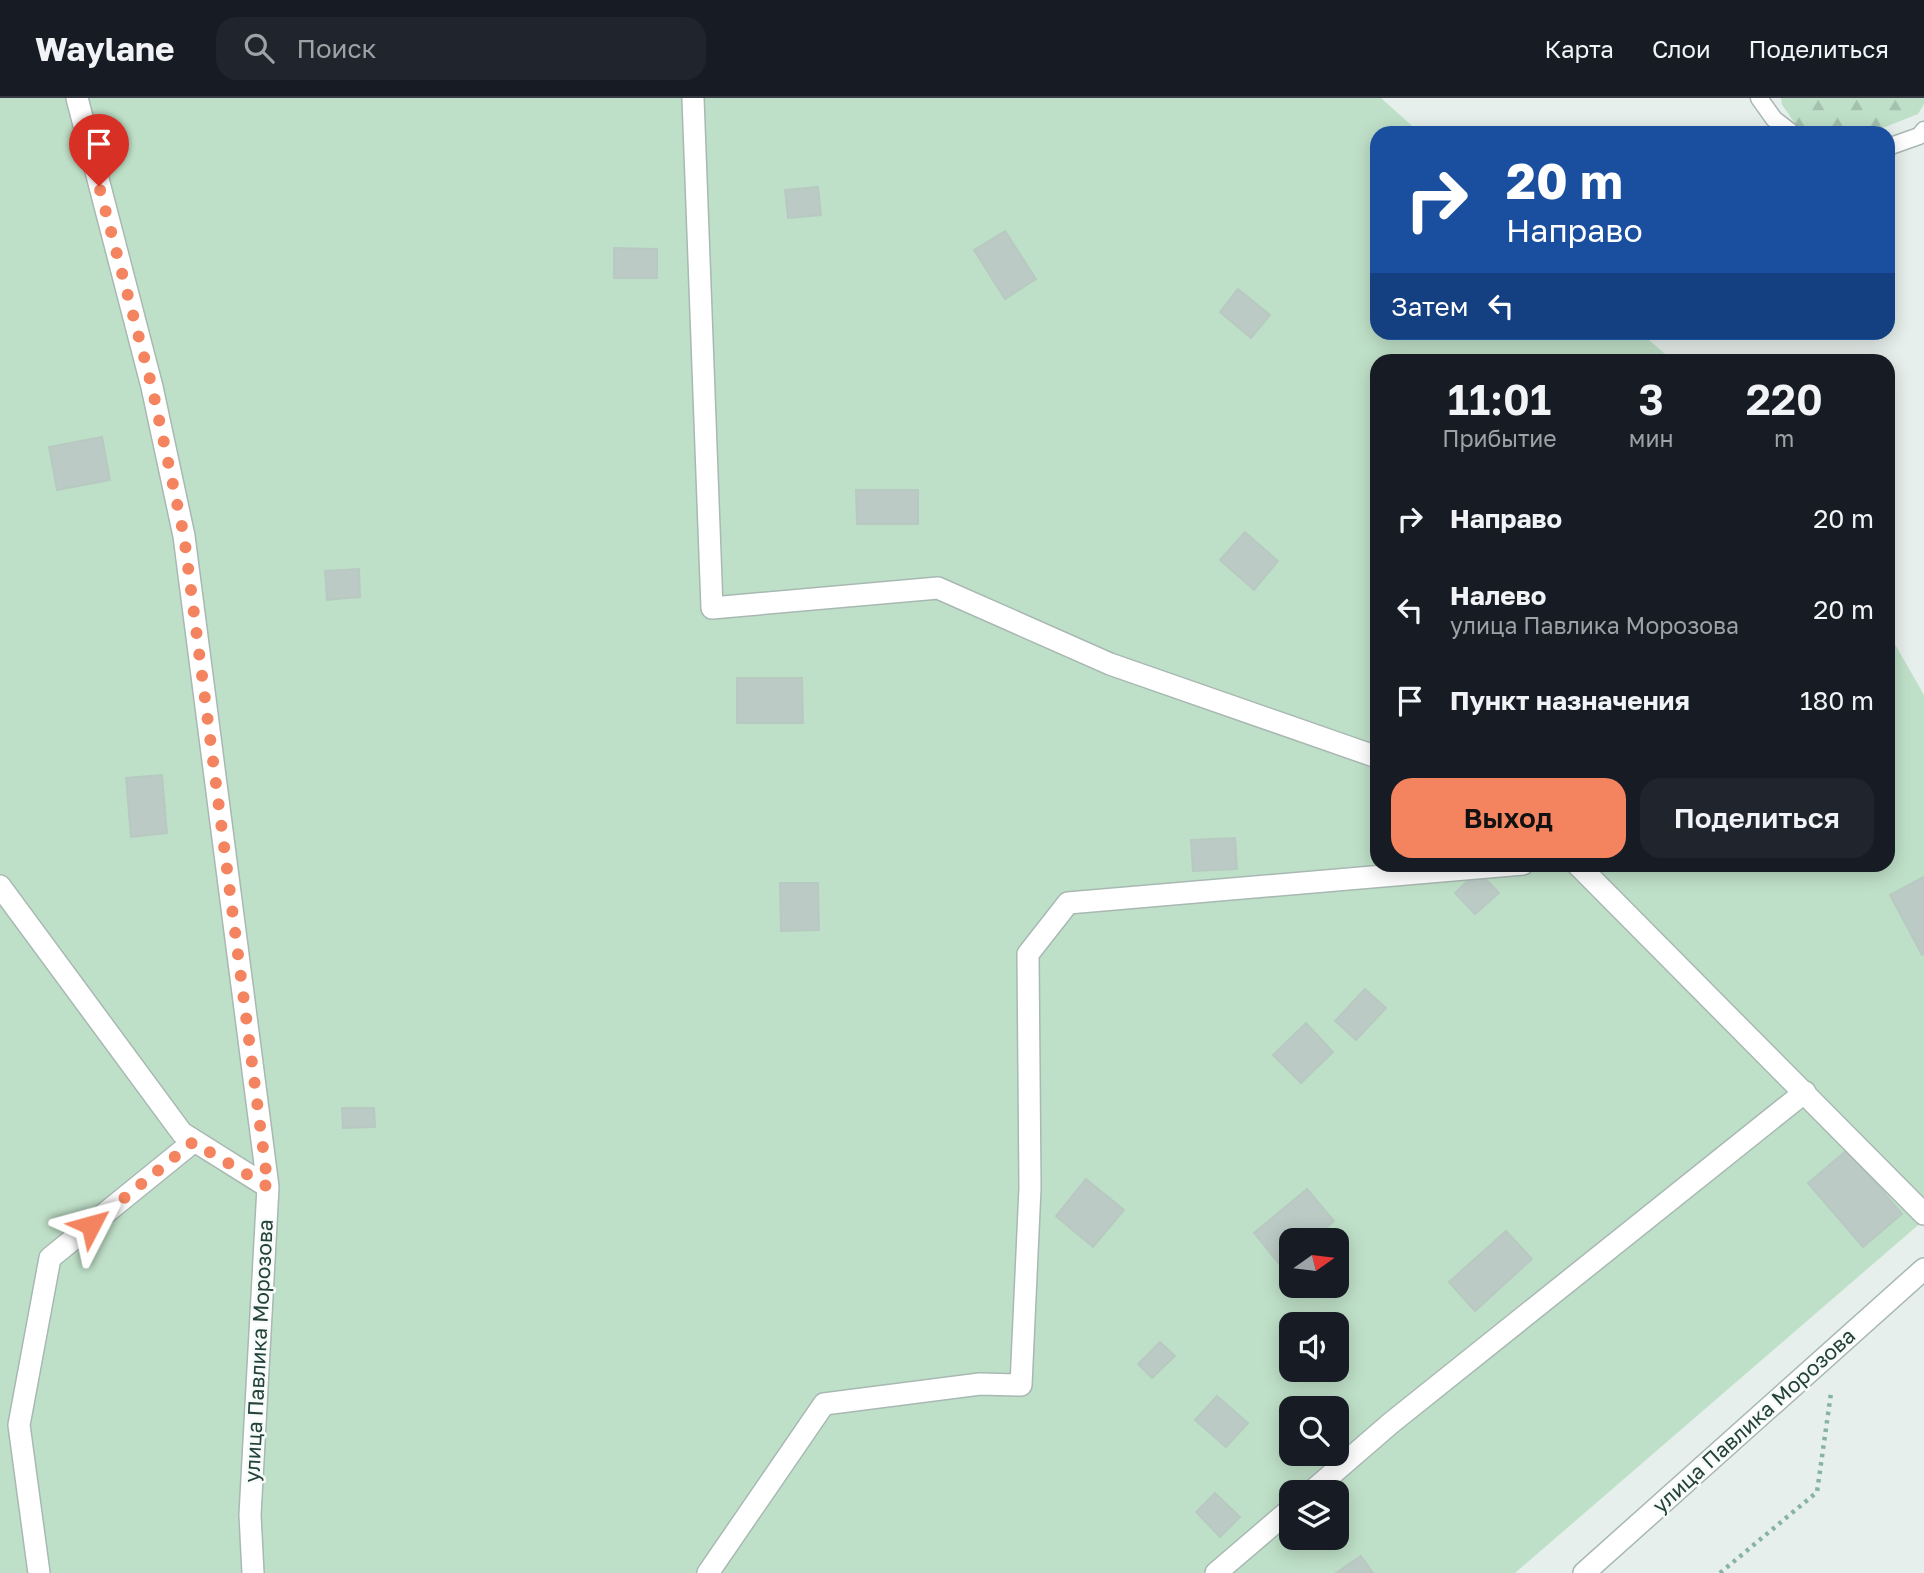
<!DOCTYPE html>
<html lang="ru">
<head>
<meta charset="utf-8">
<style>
  body { margin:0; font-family:"Golos Text",sans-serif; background:#20242c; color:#f1f3f6; height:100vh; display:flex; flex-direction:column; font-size:26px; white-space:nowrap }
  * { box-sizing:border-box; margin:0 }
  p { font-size:23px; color:#9ea1a6 }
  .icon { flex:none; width:38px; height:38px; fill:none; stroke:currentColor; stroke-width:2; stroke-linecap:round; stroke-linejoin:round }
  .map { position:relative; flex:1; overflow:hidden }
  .details { position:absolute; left:1370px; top:256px; width:525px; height:518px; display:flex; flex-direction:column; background:#171b24; border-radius:21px; box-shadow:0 4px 18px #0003 }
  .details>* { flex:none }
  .guide { position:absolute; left:1370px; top:28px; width:525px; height:214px; border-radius:21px; box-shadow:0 4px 18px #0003; background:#1a4fa0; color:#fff; overflow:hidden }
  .needle { width:46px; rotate:76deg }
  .tools { position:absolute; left:1279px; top:1130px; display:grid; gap:14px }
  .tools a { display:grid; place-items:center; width:70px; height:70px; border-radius:14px; background:#171b24; box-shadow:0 4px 18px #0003; font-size:35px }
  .pin { position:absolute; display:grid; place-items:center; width:60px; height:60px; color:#fff; margin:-72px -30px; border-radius:50% 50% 50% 0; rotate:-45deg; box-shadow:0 0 7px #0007 }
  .pin .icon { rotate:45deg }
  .me { position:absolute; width:77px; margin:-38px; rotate:51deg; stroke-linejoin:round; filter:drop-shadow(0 0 5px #0008) }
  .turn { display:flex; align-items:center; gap:24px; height:147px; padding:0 21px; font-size:32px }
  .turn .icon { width:91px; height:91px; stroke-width:2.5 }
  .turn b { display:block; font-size:49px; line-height:60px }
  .then { display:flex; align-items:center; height:66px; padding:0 21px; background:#0003; gap:14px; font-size:26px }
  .eta { display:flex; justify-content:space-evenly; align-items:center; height:119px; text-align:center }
  .eta b { font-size:42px; font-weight:600; line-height:49px }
  .action { display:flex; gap:14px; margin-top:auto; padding:14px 21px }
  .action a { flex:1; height:80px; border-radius:21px; background:#f4845f; color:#111; font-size:28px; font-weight:600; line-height:80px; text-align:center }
  .action a+a { background:#20242c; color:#f1f3f6 }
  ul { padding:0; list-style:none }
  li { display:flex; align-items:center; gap:21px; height:91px; padding:0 21px }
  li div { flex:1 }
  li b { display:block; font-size:26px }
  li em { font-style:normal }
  header { display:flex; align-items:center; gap:42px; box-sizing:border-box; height:98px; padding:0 35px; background:#171b24; border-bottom:2px solid #363941 }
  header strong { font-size:33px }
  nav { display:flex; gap:38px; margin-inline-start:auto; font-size:24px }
  .search { width:490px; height:63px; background:#20242c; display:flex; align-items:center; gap:18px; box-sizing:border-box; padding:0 24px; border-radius:21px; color:#9ea1a6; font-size:26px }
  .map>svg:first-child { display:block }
  .forest { fill:url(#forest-firs) }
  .garden { fill:#bfe0c8; fill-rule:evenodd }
  .building { fill:#bbcac4; stroke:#b8c9c2; stroke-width:2 }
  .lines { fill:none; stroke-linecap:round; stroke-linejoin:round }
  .lane-casing { stroke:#a8b8b2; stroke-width:19 }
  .street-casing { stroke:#a8b8b2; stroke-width:24 }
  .path { stroke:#86b3a5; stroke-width:4.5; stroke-dasharray:3.5 5; stroke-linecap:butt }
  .lane { stroke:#fff; stroke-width:16 }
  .street { stroke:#fff; stroke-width:21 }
  .route { stroke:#f4845f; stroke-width:12; stroke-dasharray:0 21.6 }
  .labels { text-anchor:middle; stroke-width:5; stroke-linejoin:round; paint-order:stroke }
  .street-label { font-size:21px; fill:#24423a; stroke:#f7fbf9 }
</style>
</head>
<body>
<header>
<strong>Waylane</strong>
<div class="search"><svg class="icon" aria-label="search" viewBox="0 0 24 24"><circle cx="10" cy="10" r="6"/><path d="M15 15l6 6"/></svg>Поиск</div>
<nav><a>Карта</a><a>Слои</a><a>Поделиться</a></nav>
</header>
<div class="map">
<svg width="1924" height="1475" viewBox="0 0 1924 1475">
  <defs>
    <pattern id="forest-firs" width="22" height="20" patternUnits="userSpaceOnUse" patternTransform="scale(1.75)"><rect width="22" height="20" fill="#bfe0c8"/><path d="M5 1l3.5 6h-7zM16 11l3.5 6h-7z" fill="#a4c1ad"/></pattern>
  </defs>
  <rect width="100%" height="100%" fill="#e6efeb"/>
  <!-- forest -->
  <path class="forest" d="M1781,0H1924V6L1918,16L1870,35H1801L1782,6Z"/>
  <!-- garden -->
  <path class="garden" d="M0,0H1381L1420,35H1377V234L1641,235L1672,262H1377V766H1888V534L1924,597V1122L1515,1475H0ZM1292,1143H1337V1188H1292ZM1292,1227H1337V1272H1292ZM1292,1311H1337V1356H1292ZM1292,1395H1337V1440H1292Z"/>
  <!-- building -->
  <path class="building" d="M818,89L821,117L788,120L785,92Z
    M1005,133L1036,181L1005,201L974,152Z
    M614,150L657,151V180H614Z
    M1238,191L1270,217L1251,240L1220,214Z
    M102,339L110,382L57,392L49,349Z
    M856,392H918V426H857Z
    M1245,434L1278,463L1254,492L1220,462Z
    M359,471L360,499L327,502L325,473Z
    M737,580H802L803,625H737Z
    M162,677L167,735L131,739L126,680Z
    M1235,740L1237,771L1193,773L1191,742Z
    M1478,773L1499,795L1475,816L1455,795Z
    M1924,779V856L1922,857L1890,797Z
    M780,785H818L819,832L781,833Z
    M1365,891L1386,910L1356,942L1335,923Z
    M1306,925L1333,954L1301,985L1273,957Z
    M342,1010H374L375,1029L343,1030Z
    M1847,1052L1902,1116L1863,1149L1808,1085Z
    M1086,1081L1124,1112L1093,1149L1056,1118Z
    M1307,1091L1334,1123L1311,1143H1292V1159L1281,1168L1254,1135Z
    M1506,1133L1532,1161L1475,1213L1449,1184Z
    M1160,1244L1175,1258L1152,1280L1138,1266Z
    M1217,1298L1248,1325L1226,1349L1195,1322Z
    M1215,1395L1240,1419L1220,1439L1196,1414Z
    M1361,1458L1373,1475H1336Z"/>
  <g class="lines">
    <!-- lane casing -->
    <g class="lane-casing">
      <path id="lane" d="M1759,0L1774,21L1792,35
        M1888,49L1919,38L1924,32"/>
    </g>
    <!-- street casing -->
    <g class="street-casing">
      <path id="street" d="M77,0L152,289L184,438L268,1089L250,1417L253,1475
        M693,0L712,510L938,490L1110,566L1377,659
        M1577,766L1924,1116
        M0,788L182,1035L268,1089
        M1310,1395L1391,1325L1805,994
        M39,1475L19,1327L50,1160L193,1044
        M708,1475L824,1306L980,1286L1021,1287L1030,1090L1028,856L1068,805L1523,766
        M1216,1475L1292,1410
        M1584,1475L1924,1171"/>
    </g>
    <!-- path -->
    <path class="path" d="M1720,1475L1817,1394L1831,1295"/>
    <!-- lane -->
    <use href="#lane" class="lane"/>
    <!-- street -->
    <use href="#street" class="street"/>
  </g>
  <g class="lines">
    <!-- route -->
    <path class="route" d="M91,1127L193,1044L268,1089L184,438L152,289L99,88"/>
  </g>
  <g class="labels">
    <!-- street labels -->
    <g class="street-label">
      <text transform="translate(259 1253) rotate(-87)" y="7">улица Павлика Морозова</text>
      <text transform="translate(1754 1323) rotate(-42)" y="7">улица Павлика Морозова</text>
    </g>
  </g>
</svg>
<div class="tools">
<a><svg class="needle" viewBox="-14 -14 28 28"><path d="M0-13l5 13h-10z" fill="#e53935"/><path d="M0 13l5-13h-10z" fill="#9ea1a6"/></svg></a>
<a><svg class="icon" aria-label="sound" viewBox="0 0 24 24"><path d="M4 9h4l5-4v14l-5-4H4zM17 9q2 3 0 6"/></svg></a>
<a><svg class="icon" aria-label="search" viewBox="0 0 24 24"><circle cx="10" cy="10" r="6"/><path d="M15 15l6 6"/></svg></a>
<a><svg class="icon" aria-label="layers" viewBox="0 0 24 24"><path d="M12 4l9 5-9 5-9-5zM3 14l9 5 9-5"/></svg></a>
</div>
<div class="pin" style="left:99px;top:88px;background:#d93025"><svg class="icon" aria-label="arrive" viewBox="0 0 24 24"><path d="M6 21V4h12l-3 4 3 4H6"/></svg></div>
<svg class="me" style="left:91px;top:1127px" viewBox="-20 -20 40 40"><path d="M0-17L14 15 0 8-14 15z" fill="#f4845f" stroke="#fff" stroke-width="4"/></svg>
<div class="guide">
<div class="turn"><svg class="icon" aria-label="right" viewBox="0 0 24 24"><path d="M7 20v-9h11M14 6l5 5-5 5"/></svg><div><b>20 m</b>Направо</div></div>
<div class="then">Затем<svg class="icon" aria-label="left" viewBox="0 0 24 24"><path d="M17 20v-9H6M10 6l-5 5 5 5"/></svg></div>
</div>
<section class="details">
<div class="eta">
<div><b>11:01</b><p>Прибытие</p></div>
<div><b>3</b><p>мин</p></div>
<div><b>220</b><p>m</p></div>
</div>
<ul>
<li><svg class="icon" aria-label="right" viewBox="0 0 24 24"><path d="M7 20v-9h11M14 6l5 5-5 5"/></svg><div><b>Направо</b></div><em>20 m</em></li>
<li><svg class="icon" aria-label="left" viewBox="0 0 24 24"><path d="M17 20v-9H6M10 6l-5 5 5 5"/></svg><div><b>Налево</b><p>улица Павлика Морозова</p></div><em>20 m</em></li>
<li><svg class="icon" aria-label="arrive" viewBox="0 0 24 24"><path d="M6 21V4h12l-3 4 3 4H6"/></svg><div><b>Пункт назначения</b></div><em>180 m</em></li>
</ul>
<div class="action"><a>Выход</a><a>Поделиться</a></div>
</section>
</div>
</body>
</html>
